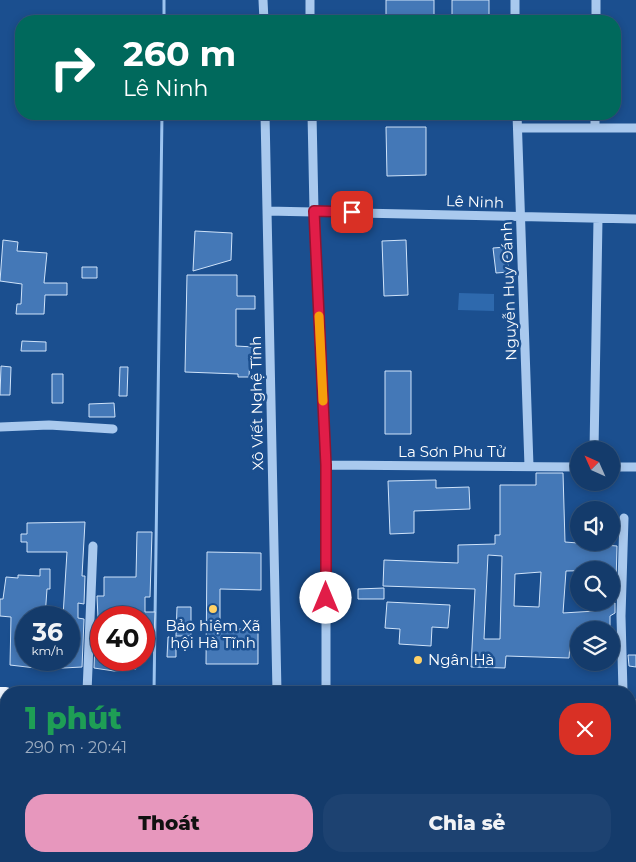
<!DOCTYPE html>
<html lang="vi">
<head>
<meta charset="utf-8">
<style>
  body { margin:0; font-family:Montserrat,sans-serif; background:#1d4271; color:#f1f3f6; height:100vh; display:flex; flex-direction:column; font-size:19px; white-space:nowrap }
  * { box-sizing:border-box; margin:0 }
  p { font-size:16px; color:#9dadc1 }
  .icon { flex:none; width:28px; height:28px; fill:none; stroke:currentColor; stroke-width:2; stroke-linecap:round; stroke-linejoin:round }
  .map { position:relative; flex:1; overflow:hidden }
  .panel { position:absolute; left:0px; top:686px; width:636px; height:176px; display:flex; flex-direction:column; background:#143b6b; border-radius:20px 20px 0 0; box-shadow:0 2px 8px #0003,0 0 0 1px #33557e }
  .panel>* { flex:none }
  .banner { position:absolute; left:15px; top:15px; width:606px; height:105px; border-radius:20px; box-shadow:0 2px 8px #0003,0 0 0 1px #33557e; background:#00695c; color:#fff; overflow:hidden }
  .needle { width:32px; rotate:315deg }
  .buttons { position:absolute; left:570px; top:441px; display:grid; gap:10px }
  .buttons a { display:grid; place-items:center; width:50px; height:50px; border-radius:50%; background:#143b6b; box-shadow:0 2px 8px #0003,0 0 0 1px #33557e; font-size:25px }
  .speed { position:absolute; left:15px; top:606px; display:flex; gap:10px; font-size:25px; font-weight:700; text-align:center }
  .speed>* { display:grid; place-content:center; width:65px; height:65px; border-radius:50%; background:#143b6b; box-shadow:0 2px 8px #0003,0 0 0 1px #33557e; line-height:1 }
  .speed small { font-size:12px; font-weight:400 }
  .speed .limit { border:8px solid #d22; background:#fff; color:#111 }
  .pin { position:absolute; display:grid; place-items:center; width:42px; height:42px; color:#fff; margin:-21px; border-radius:10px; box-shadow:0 2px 8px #0006 }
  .me { position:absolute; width:55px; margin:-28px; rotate:0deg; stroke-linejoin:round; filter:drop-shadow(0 0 4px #0008) }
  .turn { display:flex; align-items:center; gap:18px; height:105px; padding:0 25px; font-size:22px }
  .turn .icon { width:65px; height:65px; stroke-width:2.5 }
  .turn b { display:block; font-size:35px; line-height:42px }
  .round { display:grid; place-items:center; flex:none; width:52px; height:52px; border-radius:20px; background:#1d4271 }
  .overview { display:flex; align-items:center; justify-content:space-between; height:85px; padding:0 25px }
  h1 { font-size:30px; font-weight:800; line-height:38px; color:#1e9e55 }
  .cta { display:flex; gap:10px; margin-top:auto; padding:10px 25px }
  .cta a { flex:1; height:58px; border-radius:20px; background:#e797bd; color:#111; font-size:20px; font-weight:800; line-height:58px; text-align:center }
  .cta a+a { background:#1d4271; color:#f1f3f6 }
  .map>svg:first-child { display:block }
  .green { fill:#2e69ad }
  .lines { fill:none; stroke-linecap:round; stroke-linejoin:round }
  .stream { stroke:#9cc4f0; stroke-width:3 }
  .building { fill:#4478b7; stroke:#cfe3fa; fill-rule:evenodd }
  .minor { stroke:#a9c9ee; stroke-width:9 }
  .major { stroke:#f0f6ff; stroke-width:12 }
  .route-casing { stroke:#92132f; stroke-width:12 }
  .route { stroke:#e11d48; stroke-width:9 }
  .slow { stroke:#f59e0b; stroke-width:9 }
  .poi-dot { fill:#ffd166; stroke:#1b4f8f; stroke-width:2 }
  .labels { text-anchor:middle; stroke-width:5; stroke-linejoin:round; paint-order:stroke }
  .street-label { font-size:15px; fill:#fff; stroke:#1b4f8f }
  .poi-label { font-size:15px; fill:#fff; stroke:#1b4f8f }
</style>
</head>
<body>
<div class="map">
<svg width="636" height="862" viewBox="0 0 636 862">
  <rect width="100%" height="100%" fill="#1b4f8f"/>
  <!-- green -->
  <path class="green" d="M459,293L494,294V311L458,310Z"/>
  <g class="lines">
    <!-- stream -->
    <path class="stream" d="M164,21V0
      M154,692L162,114"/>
  </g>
  <!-- building -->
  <path class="building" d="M386,0H434V21H417V16L386,17Z
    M452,0H489V21H452Z
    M386,127H426V175L387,176Z
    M195,231L232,233L231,260L193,271Z
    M3,240L18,242L17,251L47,253L44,283H67V295H45L44,314H16L17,304H21L22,284L0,281Z
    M406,240L408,295L384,296L382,241Z
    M506,247L509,272L496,273L493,248Z
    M82,267H97V278H82Z
    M187,275H237V296H255V309H236V346L254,347V355H250L249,377H238V374L185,372Z
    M22,341L46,342V351H21Z
    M1,366L11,367L10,395H0Z
    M120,367H128L127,396H119Z
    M385,371H411V434H385Z
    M52,374H63V403H52Z
    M114,403L115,417H89V404Z
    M536,473H563L565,542L617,546L616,583H611V570L566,571L563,613L595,611V603H615V613L610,616V630H579V644L570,645L569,658L506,656L505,668L471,667L475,589L383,586L384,560L458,563V545L495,544V535H500V485H536ZM488,555L502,556L500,639H484ZM541,572L539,607L514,606L515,574Z
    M436,480V488L469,487L470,509L414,511V533L390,534L388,481Z
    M85,522L82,576H85L84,604L78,603V618L84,619L82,667L44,669L10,665L11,617L0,616V599H3L6,577L18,578V575L40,576V569H50V589H47L45,617L26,616V660H69V616H63L67,552H27V542H21V534H27V523Z
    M137,532H152L150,597H145V612H155L154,636H144V618H98L97,596H104V577H136Z
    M207,552L261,553V590L220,589V629H258V664H206Z
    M384,588V599H358V589Z
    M387,602L450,605L448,628L432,627L431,646L399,644L400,629L385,628Z
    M177,607H191V636H176Z
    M96,619H101V660H136V669L114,671L94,668Z
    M168,637H176V657H167Z
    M628,655H636V667L629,666Z"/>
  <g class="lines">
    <!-- minor -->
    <path class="minor" d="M263,0L264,21
      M310,0V21
      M515,0V21
      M596,21V0
      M265,114L277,692
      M312,114L314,211L326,465V692
      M517,114L529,466
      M595,114V128
      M518,128H636
      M267,211L636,219
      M0,427L49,425L113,429
      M594,450L598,219
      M326,465L579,467
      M611,467H636
      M87,692L93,546
      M623,692L621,616L624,518
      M165,856V862
      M291,856V862
      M391,856V862
      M565,856L567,862
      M135,862L144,856"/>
    <!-- major -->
    <path class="major" d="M0,693H6
      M630,705H636
      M0,713H6
      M630,724H636"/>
  </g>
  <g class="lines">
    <!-- route casing -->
    <g class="route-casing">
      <path id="route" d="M326,598V465L314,211L352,212"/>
    </g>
    <!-- route -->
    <use href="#route" class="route"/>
    <!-- slow -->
    <path class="slow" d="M319,316L323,401"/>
  </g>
  <!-- markers -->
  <g class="poi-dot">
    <circle cx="213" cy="609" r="5"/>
    <circle cx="418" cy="660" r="5"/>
  </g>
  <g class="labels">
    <!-- street labels -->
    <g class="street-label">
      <text transform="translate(475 202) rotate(2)" y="5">Lê Ninh</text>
      <text transform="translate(509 291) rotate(-92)" y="5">Nguyễn Huy Oánh</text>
      <text transform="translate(257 403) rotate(-91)" y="5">Xô Viết Nghệ Tĩnh</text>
      <text x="452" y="457">La Sơn Phu Tử</text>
    </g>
    <!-- poi labels -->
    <g class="poi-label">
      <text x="213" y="631">Bảo hiệm Xã<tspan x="213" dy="17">hội Hà Tĩnh</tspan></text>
      <text x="428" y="665" text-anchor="start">Ngân Hà</text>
    </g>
  </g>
</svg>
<div class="buttons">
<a><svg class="needle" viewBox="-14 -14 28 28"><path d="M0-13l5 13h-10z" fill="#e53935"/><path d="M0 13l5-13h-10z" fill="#9dadc1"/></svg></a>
<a><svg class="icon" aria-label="sound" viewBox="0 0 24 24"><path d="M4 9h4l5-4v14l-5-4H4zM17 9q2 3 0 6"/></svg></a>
<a><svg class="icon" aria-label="search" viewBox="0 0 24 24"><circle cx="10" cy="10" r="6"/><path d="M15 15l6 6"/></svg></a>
<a><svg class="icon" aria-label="layers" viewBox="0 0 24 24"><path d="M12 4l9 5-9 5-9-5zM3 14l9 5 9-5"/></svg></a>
</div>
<div class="speed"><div>36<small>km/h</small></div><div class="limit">40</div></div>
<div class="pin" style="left:352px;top:212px;background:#d93025"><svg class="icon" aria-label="arrive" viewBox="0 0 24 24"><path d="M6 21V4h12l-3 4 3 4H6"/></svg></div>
<svg class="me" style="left:326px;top:598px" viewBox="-20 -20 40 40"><circle r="19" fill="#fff"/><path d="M0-13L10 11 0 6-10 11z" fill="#e11d48"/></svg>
<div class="banner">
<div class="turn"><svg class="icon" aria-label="right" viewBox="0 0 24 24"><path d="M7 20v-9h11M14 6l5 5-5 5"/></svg><div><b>260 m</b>Lê Ninh</div></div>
</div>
<section class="panel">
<div class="overview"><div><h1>1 phút</h1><p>290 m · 20:41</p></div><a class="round" style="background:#d93025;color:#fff"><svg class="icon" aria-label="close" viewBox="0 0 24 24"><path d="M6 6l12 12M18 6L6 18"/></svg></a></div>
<div class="cta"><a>Thoát</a><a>Chia sẻ</a></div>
</section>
</div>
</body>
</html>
